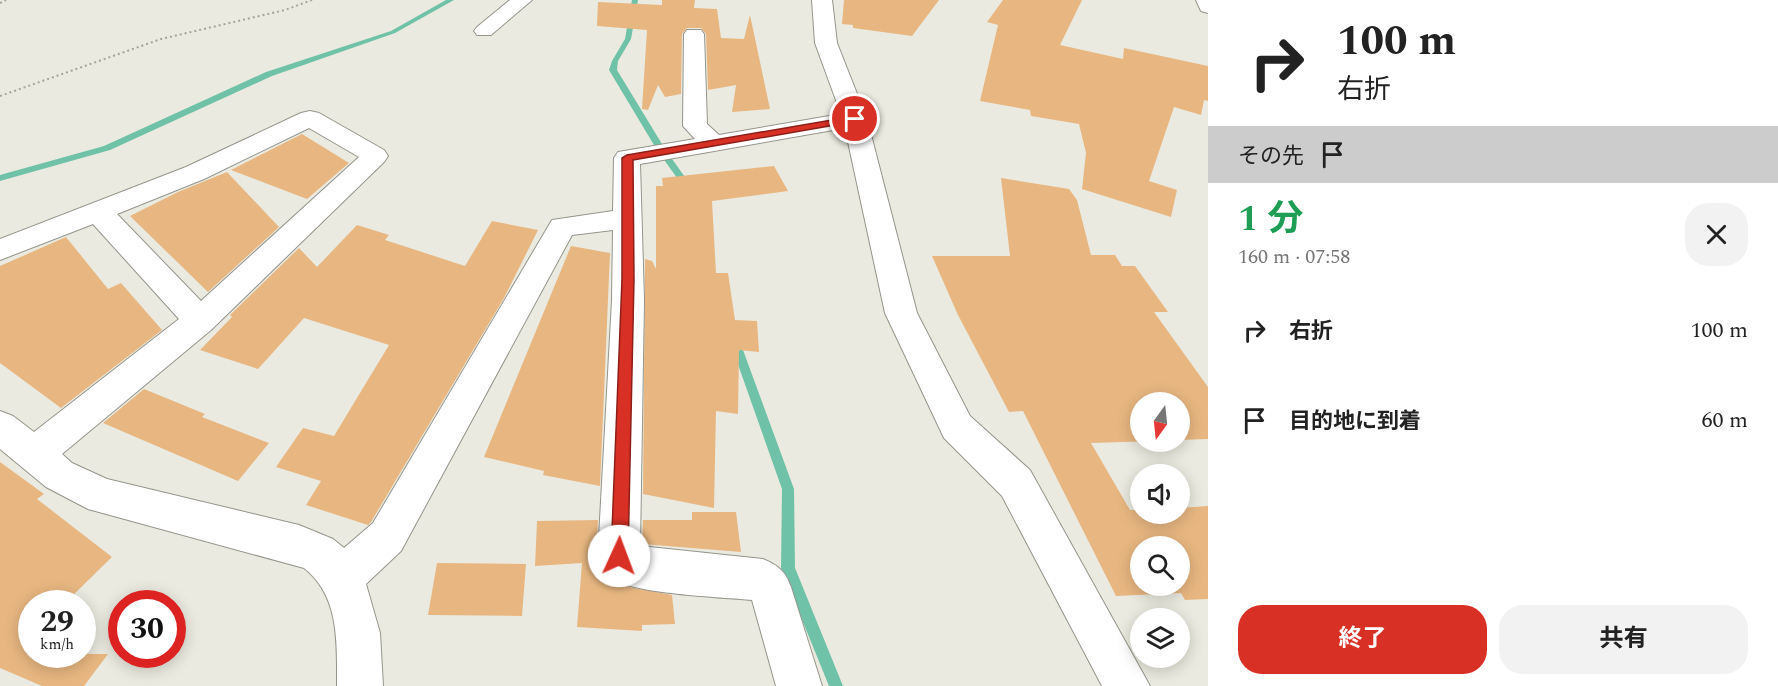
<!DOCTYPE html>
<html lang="ja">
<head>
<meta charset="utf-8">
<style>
  body { margin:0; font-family:Spectral,"Noto Sans JP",serif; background:#f2f2f2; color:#222; height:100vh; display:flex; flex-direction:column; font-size:22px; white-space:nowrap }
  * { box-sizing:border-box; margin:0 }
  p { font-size:20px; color:#767676 }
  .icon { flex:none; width:33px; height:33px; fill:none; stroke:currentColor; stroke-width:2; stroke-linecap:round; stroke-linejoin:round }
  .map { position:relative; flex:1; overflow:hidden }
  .side { display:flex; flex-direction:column; background:#fff; width:570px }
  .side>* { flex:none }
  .top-card { background:#fff; color:#222; overflow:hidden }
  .needle { width:39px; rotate:195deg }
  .tools { position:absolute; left:1130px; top:392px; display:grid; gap:12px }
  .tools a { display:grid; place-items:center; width:60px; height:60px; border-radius:50%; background:#fff; box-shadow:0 3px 15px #0003; font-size:30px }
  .speed { position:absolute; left:18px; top:590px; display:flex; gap:12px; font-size:30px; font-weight:700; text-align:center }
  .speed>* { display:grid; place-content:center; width:78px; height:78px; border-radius:50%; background:#fff; box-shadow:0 3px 15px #0003; line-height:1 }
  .speed small { font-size:15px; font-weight:400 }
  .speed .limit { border:9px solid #d22; background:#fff; color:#111 }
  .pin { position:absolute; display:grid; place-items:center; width:51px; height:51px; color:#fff; margin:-26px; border:3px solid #fff; border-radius:50%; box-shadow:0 2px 6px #0007 }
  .me { position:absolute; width:66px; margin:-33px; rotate:2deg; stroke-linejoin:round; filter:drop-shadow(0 0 4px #0008) }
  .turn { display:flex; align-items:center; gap:21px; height:126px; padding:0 30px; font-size:27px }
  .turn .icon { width:78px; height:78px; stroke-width:2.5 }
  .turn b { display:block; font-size:42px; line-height:51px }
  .then { display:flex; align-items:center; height:57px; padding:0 30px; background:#0003; gap:12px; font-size:22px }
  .round { display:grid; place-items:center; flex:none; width:63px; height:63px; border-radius:24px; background:#f2f2f2 }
  .headline { display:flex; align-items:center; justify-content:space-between; height:102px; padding:0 30px }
  h1 { font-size:36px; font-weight:700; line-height:45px; color:#1e9e55 }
  .cta { display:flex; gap:12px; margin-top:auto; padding:12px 30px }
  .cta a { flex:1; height:69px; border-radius:24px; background:#d93025; color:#fff; font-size:24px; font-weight:700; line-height:69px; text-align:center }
  .cta a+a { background:#f2f2f2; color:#222 }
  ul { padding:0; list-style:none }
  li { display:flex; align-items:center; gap:18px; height:90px; padding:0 30px }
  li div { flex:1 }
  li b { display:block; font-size:22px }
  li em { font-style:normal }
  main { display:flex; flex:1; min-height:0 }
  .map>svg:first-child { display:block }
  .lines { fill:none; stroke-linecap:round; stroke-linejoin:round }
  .stream { fill:#6fc2a8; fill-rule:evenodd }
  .building { fill:#e8b781; fill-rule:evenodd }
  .minor-casing { stroke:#95958c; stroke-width:2 }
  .path { stroke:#a5a49c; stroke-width:2; stroke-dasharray:2 3; stroke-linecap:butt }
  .minor { fill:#fff; fill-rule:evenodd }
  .route { fill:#d93025; stroke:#8d1f18; stroke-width:1.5 }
</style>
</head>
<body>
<main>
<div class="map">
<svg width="1208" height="686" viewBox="0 0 1208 686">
  <rect width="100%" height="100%" fill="#eaeae0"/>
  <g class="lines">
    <!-- stream -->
    <path class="stream" d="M446,0H454L395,33L272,76L110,150L0,181V175L104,146L266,72L391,31Z
      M632,0H638L631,39L618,61L617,70L665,149L692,187L691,189H685L657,150L609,70L612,61L625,39Z
      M734,335L738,336L739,339L794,489L795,568L843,686H829L781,568L782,489L729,339L730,336Z"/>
  </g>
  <!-- building -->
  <path class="building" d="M662,0H695L694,8L717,9L721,38L744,39L750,15L770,109L732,112L736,85L708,90L706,34L701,28H687L682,34L681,94L665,97L658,85L648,110L642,109L647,30L597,26L598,2L662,5Z
    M844,0H939L912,36L853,28V25L842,24Z
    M1003,0H1082L1060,45L1123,59L1124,48L1208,66V101L1204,100L1201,115L1174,107L1149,181L1177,190L1171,217L1082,189L1086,153L1079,124L1031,116L1030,110L980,101L998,25L987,22Z
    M302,134L349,163L307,199L231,170Z
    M774,166L788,191L712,201L716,273H728L735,320L757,321L759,352L739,350L738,414L716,411L714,508L643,494L645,259L652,261L656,269V186H663L662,178Z
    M227,172L279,227L208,292L130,216L178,192Z
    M1001,178L1069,189L1077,200L1091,255H1115L1122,266H1135L1168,312H1154L1208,387V439L1179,440V402H1140V441H1154L1091,443L1130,510H1140V513H1179V508L1208,506V599L1185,600L1181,593L1116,596L1023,411L1009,412L958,315L932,256H1010ZM1140,546H1179V585H1140Z
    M492,221L538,230L504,298L371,522L368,525L306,505L321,481L276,467L303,428L334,436L389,345L304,318L258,369L200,350L232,317L230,315L299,248L317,267L357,225L389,235L385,240L465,266Z
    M66,237L108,289L121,283L162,330L61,408L0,363V266Z
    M571,246L610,253L600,486L543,475L544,471L484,457Z
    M144,389L205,414L202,417L269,443L238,481L103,423Z
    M0,462L44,494L37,499L112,557L65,603H32V654H108L84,686H42L0,668Z
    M692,512H736L741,552L642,544L643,520H692Z
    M598,520L596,556L605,576L619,585L672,595L675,624L642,625V631L577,627L582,563L535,566L537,521Z
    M437,563L526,564L522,616L428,615Z"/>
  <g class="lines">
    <!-- minor casing -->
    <g class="minor-casing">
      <path id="minor" d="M510,0H532L491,35H477L474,31L477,27Z
        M812,0H832L837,43L867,119L917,313L970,416L1030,470L1150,686H1102L1002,496L944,438L885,313L845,128L640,164L644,300L640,546L763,559C779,566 785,571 791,587L822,686H776L752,600C723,597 629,594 609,577C603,572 601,562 598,556L612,300L613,230L572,235L401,551L366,584L380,633L383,686H337C337,644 340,596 304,568L88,509L46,487L0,449V411L13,416L34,432L179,319L93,224L0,260V239L186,167L301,113L310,111L319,113L384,150L388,156L384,162L211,330L62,454L72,463L107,479L299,525L333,539L344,548L373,523L552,220L613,211L614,158L618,152L695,139L683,126L684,34L687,30H701L704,34L707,124L719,135L841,114L815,43ZM309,128L359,157L201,301L117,214L204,179Z
        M1196,0H1208V13L1201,11Z"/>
    </g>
    <!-- path -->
    <path class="path" d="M0,3L6,0
      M0,96L161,39L285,10L312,0"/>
    <!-- minor -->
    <use href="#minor" class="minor"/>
  </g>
  <!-- route -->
  <path class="route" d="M855,116L860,119L858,121L633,160L634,279L628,556L625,562L619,564L613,562L611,556L622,279V158L627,155Z"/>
</svg>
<div class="tools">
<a><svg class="needle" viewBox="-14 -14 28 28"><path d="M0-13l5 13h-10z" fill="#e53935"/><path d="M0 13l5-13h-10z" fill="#767676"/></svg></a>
<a><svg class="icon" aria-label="sound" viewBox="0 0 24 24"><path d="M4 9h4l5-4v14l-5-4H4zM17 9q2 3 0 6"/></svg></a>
<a><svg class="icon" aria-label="search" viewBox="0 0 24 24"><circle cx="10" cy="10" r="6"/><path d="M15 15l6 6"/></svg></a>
<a><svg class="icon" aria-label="layers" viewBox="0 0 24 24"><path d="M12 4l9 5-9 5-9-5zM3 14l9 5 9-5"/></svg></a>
</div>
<div class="speed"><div>29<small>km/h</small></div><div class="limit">30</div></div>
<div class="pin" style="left:855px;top:119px;background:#d93025"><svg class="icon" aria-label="arrive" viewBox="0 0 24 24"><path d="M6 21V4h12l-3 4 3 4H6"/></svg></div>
<svg class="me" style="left:619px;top:556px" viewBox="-20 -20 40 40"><circle r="19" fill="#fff"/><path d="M0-13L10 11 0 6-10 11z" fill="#d93025"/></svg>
</div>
<section class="side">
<div class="top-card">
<div class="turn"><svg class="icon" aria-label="right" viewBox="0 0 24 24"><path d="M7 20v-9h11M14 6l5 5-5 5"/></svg><div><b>100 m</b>右折</div></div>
<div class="then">その先<svg class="icon" aria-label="arrive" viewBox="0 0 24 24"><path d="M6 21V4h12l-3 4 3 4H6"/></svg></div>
</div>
<div class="headline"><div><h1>1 分</h1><p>160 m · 07:58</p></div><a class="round"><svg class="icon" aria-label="close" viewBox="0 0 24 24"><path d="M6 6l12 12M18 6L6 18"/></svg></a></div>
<ul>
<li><svg class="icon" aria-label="right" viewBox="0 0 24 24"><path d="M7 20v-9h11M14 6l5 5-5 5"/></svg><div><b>右折</b></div><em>100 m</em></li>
<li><svg class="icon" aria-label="arrive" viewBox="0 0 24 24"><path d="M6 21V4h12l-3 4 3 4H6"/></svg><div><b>目的地に到着</b></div><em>60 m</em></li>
</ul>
<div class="cta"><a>終了</a><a>共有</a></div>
</section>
</main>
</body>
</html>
